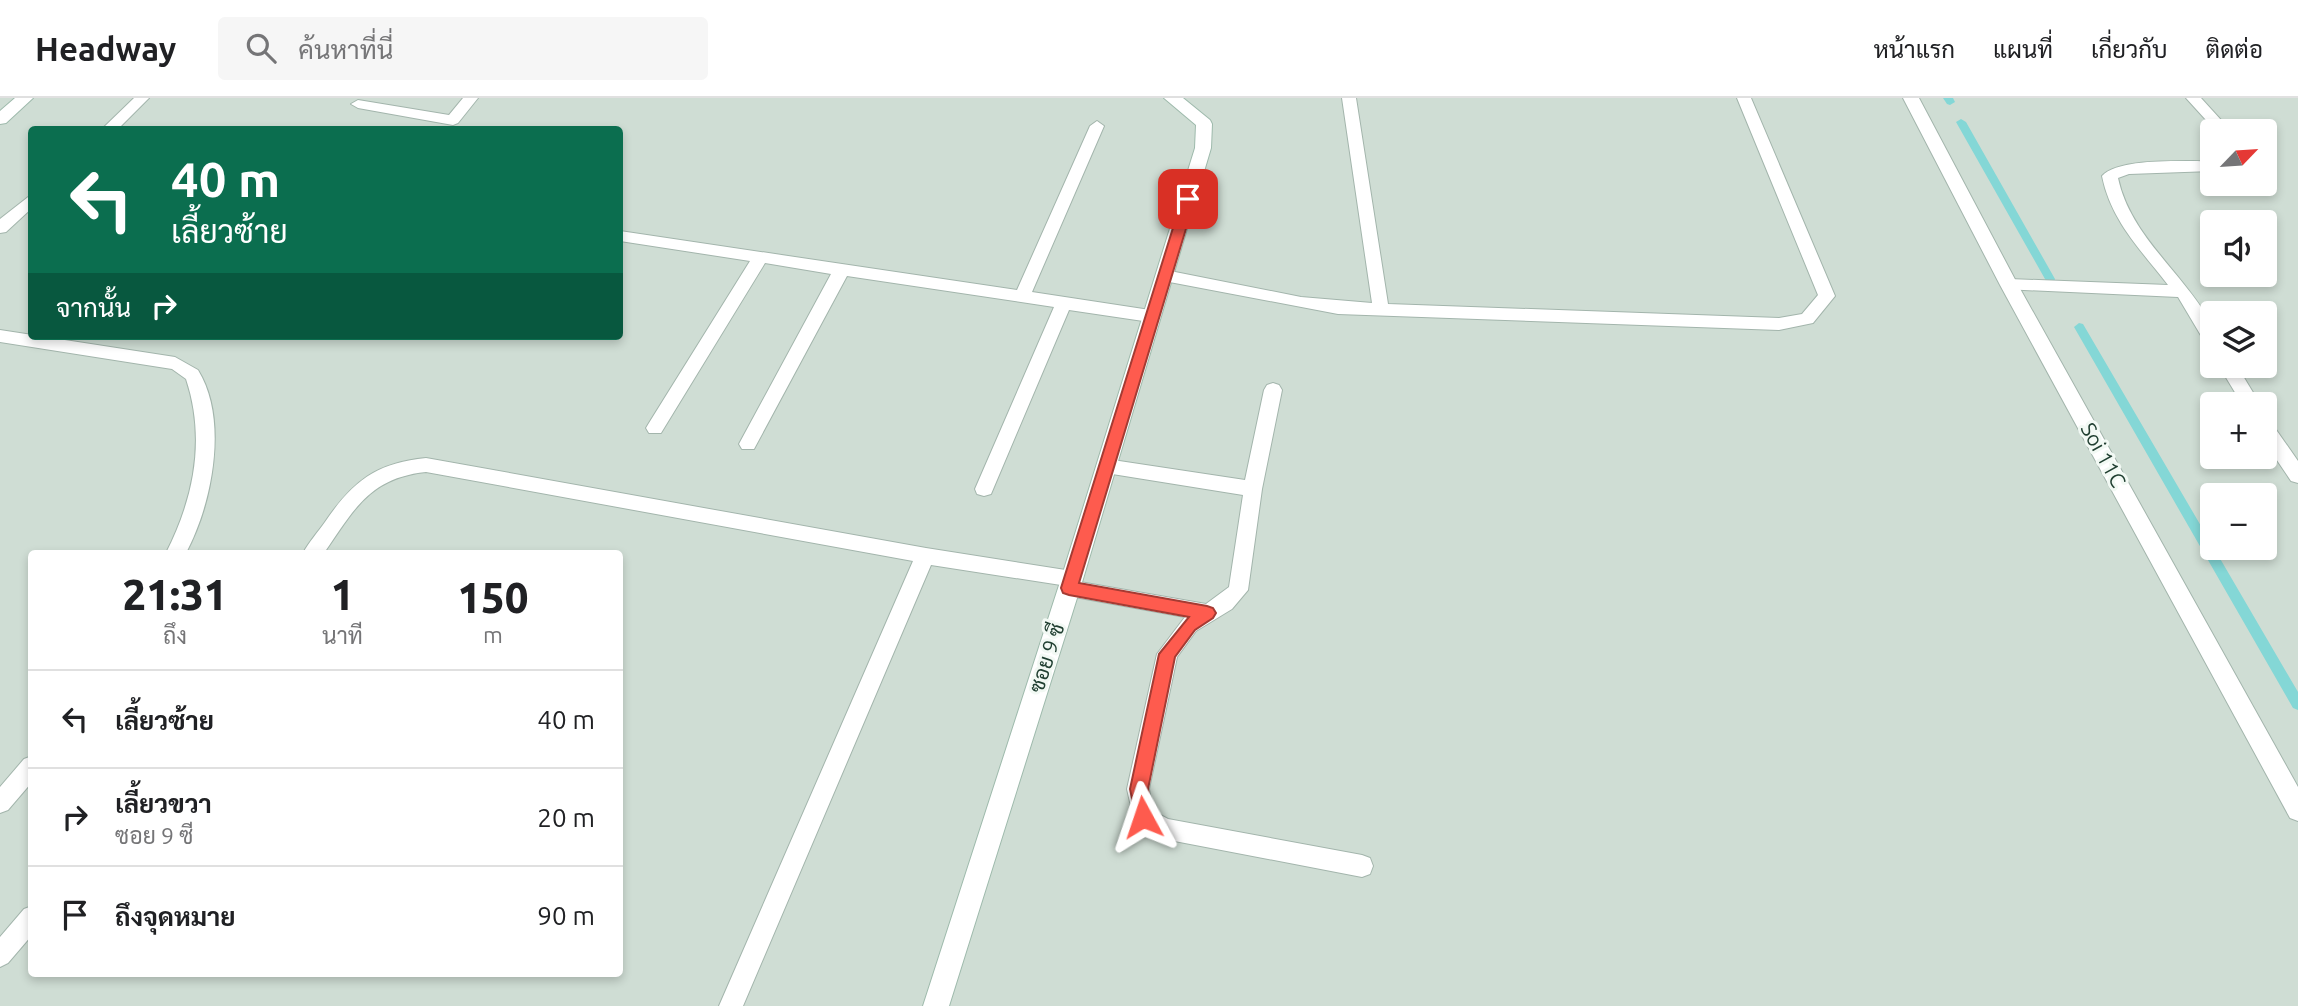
<!DOCTYPE html>
<html lang="th">
<head>
<meta charset="utf-8">
<style>
  body { margin:0; font-family:Ubuntu,Sarabun,sans-serif; background:#f6f6f6; color:#202124; height:100vh; display:flex; flex-direction:column; font-size:26px; white-space:nowrap }
  * { box-sizing:border-box; margin:0 }
  p { font-size:23px; color:#757577 }
  .icon { flex:none; width:38px; height:38px; fill:none; stroke:currentColor; stroke-width:2; stroke-linecap:round; stroke-linejoin:round }
  .map { position:relative; flex:1; overflow:hidden }
  .side { position:absolute; left:28px; top:452px; width:595px; height:427px; display:flex; flex-direction:column; background:#fff; border-radius:7px; box-shadow:0 4px 10px #0003 }
  .side>* { flex:none }
  .banner { position:absolute; left:28px; top:28px; width:595px; height:214px; border-radius:7px; box-shadow:0 4px 10px #0003; background:#0b6e4f; color:#fff; overflow:hidden }
  .needle { width:46px; rotate:65deg }
  .controls { position:absolute; left:2200px; top:21px; display:grid; gap:14px }
  .controls a { display:grid; place-items:center; width:77px; height:77px; border-radius:7px; background:#fff; box-shadow:0 4px 10px #0003; font-size:35px }
  .pin { position:absolute; display:grid; place-items:center; width:60px; height:60px; color:#fff; margin:-30px; border-radius:14px; box-shadow:0 4px 10px #0006 }
  .me { position:absolute; width:77px; margin:-38px; rotate:355deg; stroke-linejoin:round; filter:drop-shadow(0 0 5px #0008) }
  .turn { display:flex; align-items:center; gap:24px; height:147px; padding:0 28px; font-size:32px }
  .turn .icon { width:91px; height:91px; stroke-width:2.5 }
  .turn b { display:block; font-size:49px; line-height:60px }
  .then { display:flex; align-items:center; height:66px; padding:0 28px; background:#0003; gap:14px; font-size:26px }
  .eta { display:flex; justify-content:space-evenly; align-items:center; height:119px; text-align:center }
  .eta b { font-size:42px; font-weight:800; line-height:49px }
  ul { padding:0; list-style:none }
  li { display:flex; align-items:center; gap:21px; height:98px; padding:0 28px; border-top:2px solid #e0e0e0 }
  li div { flex:1 }
  li b { display:block; font-size:26px }
  li em { font-style:normal }
  header { display:flex; align-items:center; gap:42px; box-sizing:border-box; height:98px; padding:0 35px; background:#fff; border-bottom:2px solid #e0e0e0 }
  header strong { font-size:33px }
  nav { display:flex; gap:38px; margin-inline-start:auto; font-size:24px }
  .search { width:490px; height:63px; background:#f6f6f6; display:flex; align-items:center; gap:18px; box-sizing:border-box; padding:0 24px; border-radius:7px; color:#757577; font-size:26px }
  .map>svg:first-child { display:block }
  .built { fill:#cfddd4; fill-rule:evenodd }
  .lines { fill:none; stroke-linecap:round; stroke-linejoin:round }
  .stream { fill:#84d7d6; fill-rule:evenodd }
  .lane-casing { stroke:#a3b5ac; stroke-width:2 }
  .street-casing { stroke:#a3b5ac; stroke-width:2 }
  .secondary-casing { stroke:#9ebaac; stroke-width:2 }
  .lane { fill:#fff; fill-rule:evenodd }
  .street { fill:#fff; fill-rule:evenodd }
  .secondary { fill:#fff; fill-rule:evenodd }
  .route { fill:#fe5b4e; stroke:#a53b33; stroke-width:2 }
  .labels { text-anchor:middle; stroke-width:6; stroke-linejoin:round; paint-order:stroke }
  .street-label { font-size:21px; fill:#203f31; stroke:#f2f9f4 }
</style>
</head>
<body>
<header>
<strong>Headway</strong>
<div class="search"><svg class="icon" aria-label="search" viewBox="0 0 24 24"><circle cx="10" cy="10" r="6"/><path d="M15 15l6 6"/></svg>ค้นหาที่นี่</div>
<nav><a>หน้าแรก</a><a>แผนที่</a><a>เกี่ยวกับ</a><a>ติดต่อ</a></nav>
</header>
<div class="map">
<svg width="2298" height="908" viewBox="0 0 2298 908">
  <rect width="100%" height="100%" fill="#e1ede6"/>
  <!-- built -->
  <path class="built" d="M0,0H2298V908H0ZM32,32H620V238H32ZM2212,33H2264V86H2212ZM2212,124H2264V177H2212ZM2212,215H2264V268H2212ZM2212,306H2264V359H2212ZM2212,397H2264V450H2212ZM32,455H620V875H32Z"/>
  <g class="lines">
    <!-- stream -->
    <path class="stream" d="M1943,0H1953L1955,4L1950,7L1947,6Z
      M1961,21L1966,24L2055,181L2054,184H2046L2045,181L1956,24Z
      M2079,225L2083,226L2298,594V612L2293,610L2074,229Z"/>
    <!-- lane casing -->
    <g class="lane-casing">
      <path id="lane" d="M134,0H149L117,32H101Z
        M463,0H478L458,25L453,27L358,10L351,6L358,2L449,17Z
        M1342,0H1356L1388,206L1779,220L1802,216L1818,197L1737,0H1751L1835,198L1813,225L1779,232L1338,216L1159,182L1157,178L1165,172L1301,199L1372,205Z
        M2186,0H2201L2231,33H2216Z
        M1097,23L1104,28L1032,194L1150,212L1158,218L1150,224L1069,212L991,396L984,398L977,396L975,391L1054,209L847,178L754,351H742L739,346L831,176L765,165L661,335H649L646,330L649,325L750,163L620,143V133L1017,192L1090,28Z
        M2212,63V73L2129,76L2118,80C2130,137 2182,174 2209,222L2212,227V248L2206,246L2178,199L2003,191L2001,187L2003,183L2009,181L2168,187C2141,152 2111,123 2102,78C2120,59 2186,64 2212,63Z
        M32,96V110L6,134L0,135V121Z
        M0,232L175,259L198,272C229,322 212,406 186,455H166C194,400 206,341 186,281L172,271L0,244Z
        M2219,268H2237L2260,306H2242Z
        M1273,285L1279,287L1282,292L1262,391L1248,492L1232,511L1196,533L1177,559L1149,691L1153,713L1168,721L1362,757L1370,760L1373,768L1370,776L1362,779L1164,741L1135,726L1127,691L1157,556L1185,519L1069,498L1062,496L1061,487L931,467L743,908H719L913,463L426,374C369,380 354,412 324,455H303C309,444 318,434 325,424C353,383 376,365 426,360L926,450L1072,473L1079,475L1080,484L1206,506L1229,489L1243,397L1106,375L1100,373L1097,368L1100,363L1106,361L1245,382L1264,292L1267,287Z
        M2264,321L2270,323L2298,363V385L2291,383L2264,343Z
        M32,658V684L8,712L0,715V689L24,661Z
        M32,808V837L8,865L0,869V839L24,811Z"/>
    </g>
    <!-- street casing -->
    <g class="street-casing">
      <path id="street" d="M1903,0H1919L2018,187L2298,689V723L2290,720L2000,187Z"/>
    </g>
    <!-- secondary casing -->
    <g class="secondary-casing">
      <path id="secondary" d="M15,0H33L6,25L0,26V13Z
        M1164,0H1183L1210,22L1212,26L1211,50L1083,481L949,908H923L1061,481L1195,50L1196,27Z"/>
    </g>
    <!-- lane -->
    <use href="#lane" class="lane"/>
    <!-- street -->
    <use href="#street" class="street"/>
    <!-- secondary -->
    <use href="#secondary" class="secondary"/>
  </g>
  <!-- route -->
  <path class="route" d="M1188,97L1195,101L1079,485L1207,508L1213,510L1216,515L1213,520L1195,532L1175,559L1148,691L1152,719L1150,725L1143,727L1137,725L1130,691L1159,556L1189,519L1069,497L1063,495L1061,490L1182,101Z"/>
  <g class="labels">
    <!-- street labels -->
    <g class="street-label">
      <text transform="translate(2103 357) rotate(61)" y="7">Soi 11C</text>
      <text transform="translate(1047 560) rotate(-72)" y="7">ซอย 9 ซี</text>
    </g>
  </g>
</svg>
<div class="controls">
<a><svg class="needle" viewBox="-14 -14 28 28"><path d="M0-13l5 13h-10z" fill="#e53935"/><path d="M0 13l5-13h-10z" fill="#757577"/></svg></a>
<a><svg class="icon" aria-label="sound" viewBox="0 0 24 24"><path d="M4 9h4l5-4v14l-5-4H4zM17 9q2 3 0 6"/></svg></a>
<a><svg class="icon" aria-label="layers" viewBox="0 0 24 24"><path d="M12 4l9 5-9 5-9-5zM3 14l9 5 9-5"/></svg></a>
<a>+</a>
<a>−</a>
</div>
<div class="pin" style="left:1188px;top:101px;background:#d93025"><svg class="icon" aria-label="arrive" viewBox="0 0 24 24"><path d="M6 21V4h12l-3 4 3 4H6"/></svg></div>
<svg class="me" style="left:1143px;top:719px" viewBox="-20 -20 40 40"><path d="M0-17L14 15 0 8-14 15z" fill="#fe5b4e" stroke="#fff" stroke-width="4"/></svg>
<div class="banner">
<div class="turn"><svg class="icon" aria-label="left" viewBox="0 0 24 24"><path d="M17 20v-9H6M10 6l-5 5 5 5"/></svg><div><b>40 m</b>เลี้ยวซ้าย</div></div>
<div class="then">จากนั้น<svg class="icon" aria-label="right" viewBox="0 0 24 24"><path d="M7 20v-9h11M14 6l5 5-5 5"/></svg></div>
</div>
<section class="side">
<div class="eta">
<div><b>21:31</b><p>ถึง</p></div>
<div><b>1</b><p>นาที</p></div>
<div><b>150</b><p>m</p></div>
</div>
<ul>
<li><svg class="icon" aria-label="left" viewBox="0 0 24 24"><path d="M17 20v-9H6M10 6l-5 5 5 5"/></svg><div><b>เลี้ยวซ้าย</b></div><em>40 m</em></li>
<li><svg class="icon" aria-label="right" viewBox="0 0 24 24"><path d="M7 20v-9h11M14 6l5 5-5 5"/></svg><div><b>เลี้ยวขวา</b><p>ซอย 9 ซี</p></div><em>20 m</em></li>
<li><svg class="icon" aria-label="arrive" viewBox="0 0 24 24"><path d="M6 21V4h12l-3 4 3 4H6"/></svg><div><b>ถึงจุดหมาย</b></div><em>90 m</em></li>
</ul>
</section>
</div>
</body>
</html>
